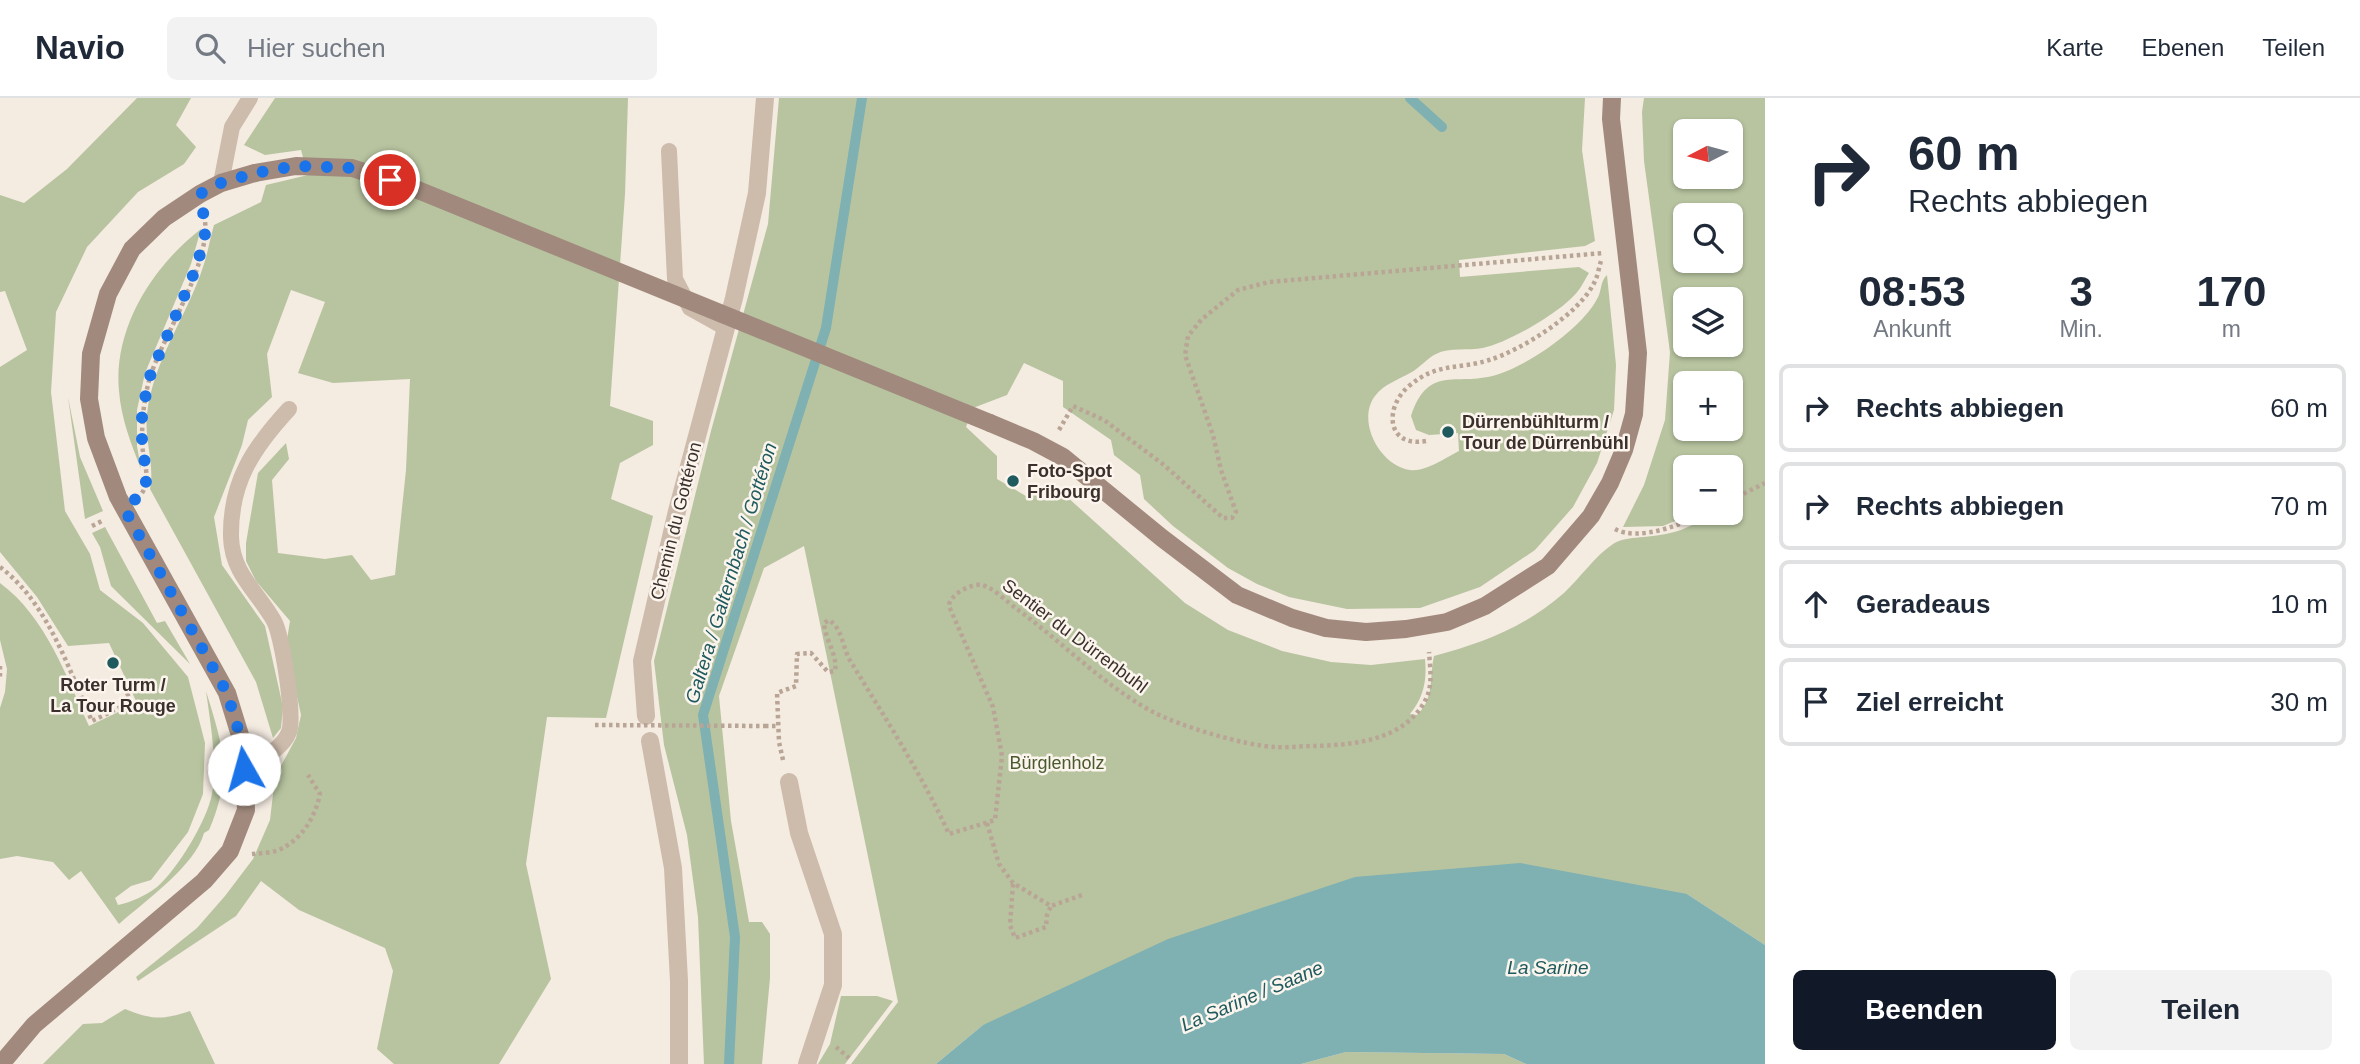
<!DOCTYPE html>
<html lang="de">
<head>
<meta charset="utf-8">
<style>
  body { margin:0; font-family:Arial,sans-serif; background:#f2f2f3; color:#1f2937; height:100vh; display:flex; flex-direction:column; font-size:26px; white-space:nowrap }
  * { box-sizing:border-box; margin:0 }
  p { font-size:23px; color:#747a83 }
  .icon { flex:none; width:38px; height:38px; fill:none; stroke:currentColor; stroke-width:2; stroke-linecap:round; stroke-linejoin:round }
  .map { position:relative; flex:1; overflow:hidden }
  .sheet { display:flex; flex-direction:column; background:#fff; width:595px }
  .sheet>* { flex:none }
  .hud { background:#fff; color:#1f2937; overflow:hidden }
  .needle { width:46px; rotate:264deg }
  .buttons { position:absolute; left:1673px; top:21px; display:grid; gap:14px }
  .buttons a { display:grid; place-items:center; width:70px; height:70px; border-radius:10px; background:#fff; box-shadow:0 2px 5px #0004; font-size:35px }
  .pin { position:absolute; display:grid; place-items:center; width:60px; height:60px; color:#fff; margin:-30px; border:4px solid #fff; border-radius:50%; box-shadow:0 2px 7px #0007 }
  .me { position:absolute; width:77px; margin:-38px; rotate:353deg; stroke-linejoin:round; filter:drop-shadow(0 0 5px #0008) }
  .turn { display:flex; align-items:center; gap:24px; height:147px; padding:0 28px; font-size:32px }
  .turn .icon { width:91px; height:91px; stroke-width:2.5 }
  .turn b { display:block; font-size:49px; line-height:60px }
  .eta { display:flex; justify-content:space-evenly; align-items:center; height:119px; text-align:center }
  .eta b { font-size:42px; font-weight:700; line-height:49px }
  .button { display:flex; gap:14px; margin-top:auto; padding:14px 28px }
  .button a { flex:1; height:80px; border-radius:10px; background:#111827; color:#fff; font-size:28px; font-weight:700; line-height:80px; text-align:center }
  .button a+a { background:#f2f2f3; color:#1f2937 }
  ul { padding:0; list-style:none }
  li { display:flex; align-items:center; gap:21px; height:88px; margin:0 14px 10px; padding:0 14px; border:4px solid #e0e1e3; border-radius:10px }
  li div { flex:1 }
  li b { display:block; font-size:26px }
  li em { font-style:normal }
  header { display:flex; align-items:center; gap:42px; box-sizing:border-box; height:98px; padding:0 35px; background:#fff; border-bottom:2px solid #e0e1e3 }
  header strong { font-size:33px }
  nav { display:flex; gap:38px; margin-inline-start:auto; font-size:24px }
  .search { width:490px; height:63px; background:#f2f2f3; display:flex; align-items:center; gap:18px; box-sizing:border-box; padding:0 24px; border-radius:10px; color:#747a83; font-size:26px }
  main { display:flex; flex:1; min-height:0 }
  .map>svg:first-child { display:block }
</style>
</head>
<body>
<header>
<strong>Navio</strong>
<div class="search"><svg class="icon" aria-label="search" viewBox="0 0 24 24"><circle cx="10" cy="10" r="6"/><path d="M15 15l6 6"/></svg>Hier suchen</div>
<nav><a>Karte</a><a>Ebenen</a><a>Teilen</a></nav>
</header>
<main>
<div class="map">
<svg width="1765" height="966" viewBox="0 0 1765 966">
  <rect width="100%" height="100%" fill="#f4ebe1"/>
  <g fill="#b8c4a0" fill-rule="evenodd">
    <path d="M137 0H191L176 27 196 49 184 66 138 94 87 149 56 214 51 294 65 413 90 456 100 492 143 525 188 579 205 645 203 696 188 734 151 782 131 788 115 800 118 807C132 804 145 798 157 789 177 772 207 723 212 696 218 668 210 622 206 593 223 649 233 676 209 732L204 735C195 768 145 803 119 826L81 773 69 782 53 764 17 758 0 761V610L5 594 7 571 0 542V485C46 519 66 578 89 628L137 605 109 545 68 548 37 499 0 454V269L27 252 5 193 0 194V97L24 105 67 71Z"/>
    <path d="M275 0H628L625 96 610 308 653 323V347L620 365 611 401 653 418 606 620 547 619 526 766 551 881 499 966H394L377 951 393 873 385 850 299 812 261 783 236 818 138 883 136 879 197 830 225 798 253 761 270 722 275 679 296 640 301 617 286 548 290 523 256 483 246 463V445L258 375 286 345 289 361 272 382 278 455 325 461 352 457 371 482 395 477 406 372 410 281 333 285 298 275 325 204 291 192 267 256 272 299 248 322 242 347 214 419 222 467 265 528 283 609 281 630 273 640 256 584 150 391C155 367 144 341 147 316 153 263 187 218 203 169 208 155 210 140 214 127L261 104 266 87 308 77 301 52 265 57 244 47Z"/>
    <path d="M779 0H1585L1582 52 1595 143 1585 148 1459 162 1460 179 1579 169 1589 175C1585 181 1582 188 1578 193 1563 213 1508 245 1483 250 1469 253 1449 249 1436 256 1427 260 1420 270 1410 275 1398 282 1384 286 1375 298 1356 323 1380 368 1410 372 1426 374 1445 360 1459 353L1458 335 1429 337 1416 332 1411 318C1429 264 1458 290 1499 276 1530 266 1582 230 1597 201 1602 193 1600 183 1607 177L1616 267 1614 312 1597 365 1573 409 1535 452 1480 489 1420 510 1347 511 1289 499 1257 486 1228 470 1173 428 1144 401 1140 377 1114 357 1111 342 1063 309V283L1024 265 1007 297 973 310 966 329 997 358V381L1026 398 1049 387 1066 398 1185 505 1228 532 1282 553 1331 564 1371 567 1425 561C1427 582 1424 599 1410 616L1417 617C1435 600 1429 580 1434 558 1483 545 1525 529 1564 495 1580 480 1595 458 1613 446 1622 440 1634 440 1644 439 1667 437 1692 432 1708 415H1731V369H1685V415H1694L1663 428 1623 429 1644 387 1665 322 1670 254 1644 63 1642 14 1644 0H1765V847L1687 796 983 927 936 966H851L898 904 804 448 764 470 719 598 731 723 749 824H762L770 836V880L762 966H704L698 819 687 737 664 647 654 563 711 333 768 126ZM1685 33H1731V79H1685ZM1685 117H1731V163H1685ZM1685 201H1731V247H1685ZM1685 285H1731V331H1685Z"/>
    <path d="M201 131 191 166 145 275 137 312V348L141 371C131 346 121 320 119 293 113 230 153 168 201 131Z"/>
    <path d="M68 299 80 359 103 413 85 421Z"/>
    <path d="M105 429 157 525 165 523 190 566 111 488 100 449 92 435Z"/>
    <path d="M841 898H877L893 903 845 966H818L830 946Z"/>
    <path d="M125 911C152 922 163 922 190 913L215 966H43L83 926 102 925Z"/>
    <path d="M1346 954 1504 956 1526 966H1301Z"/>
  </g>
  <path fill="#7fb0b2" d="M1520 765 1687 796 1765 847V966H1526L1504 956 1346 954 1301 966H936L983 927 1168 841 1355 779Z"/>
  <g fill="none" stroke-linecap="round" stroke-linejoin="round">
    <g stroke="#7fb0b2" stroke-width="10">
      <path d="M1410 0 1442 29"/>
      <path d="M729 966 735 839 703 617 826 230 862 0"/>
    </g>
    <g stroke="#b9a596" stroke-width="4.5" stroke-dasharray="3.5 3.5" stroke-linecap="butt">
      <path d="M1059 332 1073 308 1104 322 1164 367 1223 420H1232L1236 414 1221 372 1213 337 1185 257 1188 238 1202 221 1238 192 1269 184 1603 155"/>
      <path d="M1426 343C1386 350 1384 309 1409 288 1437 264 1458 272 1489 262 1522 252 1581 215 1595 183 1598 177 1599 169 1601 163"/>
      <path d="M142 395C152 379 142 360 142 343 142 321 144 300 150 279 164 236 210 167 205 123"/>
      <path d="M1731 402 1765 385"/>
      <path d="M92 428 104 422"/>
      <path d="M1615 431C1639 444 1683 426 1705 415"/>
      <path d="M0 469C48 505 68 570 92 623L131 604 127 595"/>
      <path d="M0 568V581"/>
      <path d="M765 628H779"/>
      <path d="M783 662 779 644 777 595 796 588 797 556 811 555 828 574 835 573C838 557 825 542 824 525L829 522C843 531 842 550 851 564 885 620 921 675 949 736L995 722 1002 658 993 609 949 508C949 497 971 485 982 487 994 490 1007 504 1017 511 1062 544 1103 587 1153 614 1180 628 1245 648 1276 649 1288 650 1301 648 1313 648 1353 647 1405 643 1426 601 1433 587 1430 569 1429 554"/>
      <path d="M987 725 999 766 1013 785 1051 808 1082 797"/>
      <path d="M252 756C261 755 273 755 281 751 303 740 315 719 320 696L308 677"/>
      <path d="M1013 786 1010 827 1015 840 1046 829 1047 817 1051 808"/>
      <path d="M836 949 849 960"/>
    </g>
    <g stroke="#cdbbac" stroke-width="16">
      <path d="M669 53 675 181 690 210 726 230"/>
      <path d="M221 85 232 29 250 0"/>
      <path d="M244 671C260 661 282 652 289 634 295 619 282 537 274 523 258 494 232 476 231 439 230 384 253 350 289 311"/>
    </g>
    <g stroke="#cdbbac" stroke-width="18">
      <path d="M646 618 642 563 677 413 734 200 757 95 765 0"/>
      <path d="M650 643 673 770 679 883V966"/>
      <path d="M789 684 799 735 833 836V887L807 966"/>
    </g>
    <g stroke="#a18a7d" stroke-width="18">
      <path d="M990 325 1033 343 1063 359 1162 440 1237 497 1292 520 1326 530 1366 534 1406 531 1447 524 1485 508 1548 468 1591 418 1610 385 1624 352 1634 316 1638 255 1611 21 1612 0"/>
      <path d="M1 966 34 927 204 783 230 753 246 712 243 647 227 595 118 399 96 340 89 301 91 256 108 196 132 151 164 120 200 96 221 85 255 75"/>
    </g>
    <path stroke="#b9a596" stroke-width="4.5" stroke-dasharray="3.5 3.5" stroke-linecap="butt" d="M595 627 765 628"/>
    <path stroke="#a18a7d" stroke-width="18" d="M255 75 296 68 352 70 408 88 990 325"/>
  </g>
  <g fill="none" stroke-linecap="round" stroke-linejoin="round">
    <path stroke="#1a73e8" stroke-width="12" stroke-dasharray="0 21.6" d="M244 671 243 647 227 595 125 412 144 392 147 379 142 346V314L150 278 197 168 206 132 200 96 221 85 255 75 296 68 352 70 390 82"/>
  </g>
  <g fill="#1f5a5e" stroke="#fbf5ee" stroke-width="2.5">
    <circle cx="1448" cy="334" r="7"/>
    <circle cx="1013" cy="383" r="7"/>
    <circle cx="113" cy="565" r="7"/>
  </g>
  <g text-anchor="middle" dominant-baseline="central" stroke-width="5" stroke-linejoin="round" paint-order="stroke">
    <g font-size="18" font-weight="bold" fill="#3b302b" stroke="#fbf5ee" text-anchor="start">
      <text x="1462" y="324">Dürrenbühlturm /<tspan x="1462" dy="21">Tour de Dürrenbühl</tspan></text>
      <text x="1027" y="373">Foto-Spot<tspan x="1027" dy="21">Fribourg</tspan></text>
      <text x="113" y="587" text-anchor="middle">Roter Turm /<tspan x="113" dy="21">La Tour Rouge</tspan></text>
    </g>
    <g font-size="18" fill="#3b302b" stroke="#fbf5ee">
      <text transform="translate(676 423) rotate(-76)">Chemin du Gottéron</text>
      <text transform="translate(1075 538) rotate(37)">Sentier du Dürrenbuhl</text>
    </g>
    <g font-size="18" fill="#4a5a2e" stroke="#fbf5ee">
      <text x="1057" y="665">Bürglenholz</text>
    </g>
    <g font-size="19" font-style="italic" fill="#1f5a5e" stroke="#fbf5ee">
      <text transform="translate(731 475) rotate(-73)">Galtera / Galternbach / Gottéron</text>
      <text x="1548" y="869">La Sarine</text>
      <text transform="translate(1252 898) rotate(-23)">La Sarine / Saane</text>
    </g>
  </g>
</svg>
<div class="buttons">
<a><svg class="needle" viewBox="-14 -14 28 28"><path d="M0-13l5 13h-10z" fill="#e53935"/><path d="M0 13l5-13h-10z" fill="#747a83"/></svg></a>
<a><svg class="icon" aria-label="search" viewBox="0 0 24 24"><circle cx="10" cy="10" r="6"/><path d="M15 15l6 6"/></svg></a>
<a><svg class="icon" aria-label="layers" viewBox="0 0 24 24"><path d="M12 4l9 5-9 5-9-5zM3 14l9 5 9-5"/></svg></a>
<a>+</a>
<a>−</a>
</div>
<div class="pin" style="left:390px;top:82px;background:#d93025"><svg class="icon" aria-label="arrive" viewBox="0 0 24 24"><path d="M6 21V4h12l-3 4 3 4H6"/></svg></div>
<svg class="me" style="left:244px;top:671px" viewBox="-20 -20 40 40"><circle r="19" fill="#fff"/><path d="M0-13L10 11 0 6-10 11z" fill="#1a73e8"/></svg>
</div>
<section class="sheet">
<div class="hud">
<div class="turn"><svg class="icon" aria-label="right" viewBox="0 0 24 24"><path d="M7 20v-9h11M14 6l5 5-5 5"/></svg><div><b>60 m</b>Rechts abbiegen</div></div>
</div>
<div class="eta">
<div><b>08:53</b><p>Ankunft</p></div>
<div><b>3</b><p>Min.</p></div>
<div><b>170</b><p>m</p></div>
</div>
<ul>
<li><svg class="icon" aria-label="right" viewBox="0 0 24 24"><path d="M7 20v-9h11M14 6l5 5-5 5"/></svg><div><b>Rechts abbiegen</b></div><em>60 m</em></li>
<li><svg class="icon" aria-label="right" viewBox="0 0 24 24"><path d="M7 20v-9h11M14 6l5 5-5 5"/></svg><div><b>Rechts abbiegen</b></div><em>70 m</em></li>
<li><svg class="icon" aria-label="ahead" viewBox="0 0 24 24"><path d="M12 20V5M6 11l6-6 6 6"/></svg><div><b>Geradeaus</b></div><em>10 m</em></li>
<li><svg class="icon" aria-label="arrive" viewBox="0 0 24 24"><path d="M6 21V4h12l-3 4 3 4H6"/></svg><div><b>Ziel erreicht</b></div><em>30 m</em></li>
</ul>
<div class="button"><a>Beenden</a><a>Teilen</a></div>
</section>
</main>
</body>
</html>
